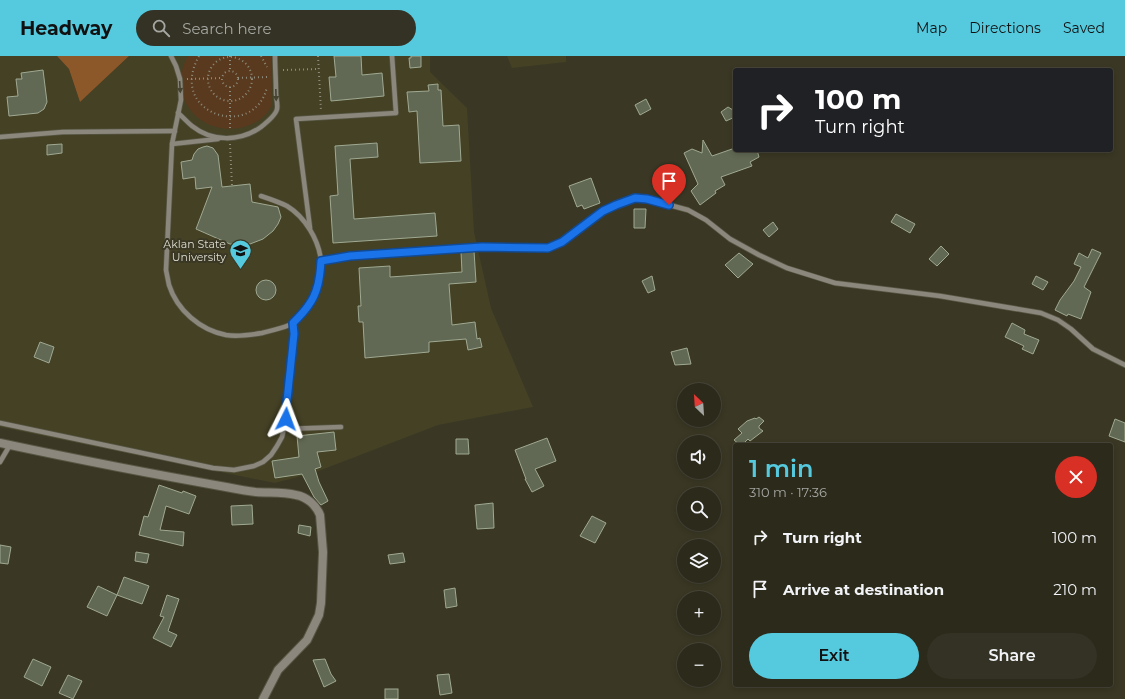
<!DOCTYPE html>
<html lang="en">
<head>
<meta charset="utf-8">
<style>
  body { margin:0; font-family:Montserrat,sans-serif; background:#343224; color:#f1f3f6; height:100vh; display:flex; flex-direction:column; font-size:15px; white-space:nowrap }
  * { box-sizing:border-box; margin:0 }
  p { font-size:13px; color:#a6a7a3 }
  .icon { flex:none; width:22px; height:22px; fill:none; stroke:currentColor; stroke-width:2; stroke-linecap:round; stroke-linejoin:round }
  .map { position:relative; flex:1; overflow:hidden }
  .details { position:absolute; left:733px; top:387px; width:380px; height:244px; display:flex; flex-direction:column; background:#2c2a1b; border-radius:4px; box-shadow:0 2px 6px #0003,0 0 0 1px #48463a }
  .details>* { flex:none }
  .banner { position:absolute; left:733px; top:12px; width:380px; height:84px; border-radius:4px; box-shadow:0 2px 6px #0003,0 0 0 1px #48463a; background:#202124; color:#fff; overflow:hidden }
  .needle { width:26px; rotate:335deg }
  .buttons { position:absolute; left:677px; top:327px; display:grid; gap:8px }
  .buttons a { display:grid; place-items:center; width:44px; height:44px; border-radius:50%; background:#2c2a1b; box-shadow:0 2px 6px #0003,0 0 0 1px #48463a; font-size:20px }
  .pin { position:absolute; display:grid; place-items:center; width:34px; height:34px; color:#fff; margin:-41px -17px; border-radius:50% 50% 50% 0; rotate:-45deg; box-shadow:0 0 4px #0007 }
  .pin .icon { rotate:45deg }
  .me { position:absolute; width:44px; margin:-22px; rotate:3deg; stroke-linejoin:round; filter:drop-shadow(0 0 3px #0008) }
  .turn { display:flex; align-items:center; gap:14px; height:84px; padding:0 16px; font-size:18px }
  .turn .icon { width:52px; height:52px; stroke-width:2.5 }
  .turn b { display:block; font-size:28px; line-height:34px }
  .round { display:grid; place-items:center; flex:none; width:42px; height:42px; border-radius:21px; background:#343224 }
  .headline { display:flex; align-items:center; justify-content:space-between; height:68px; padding:0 16px }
  h1 { font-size:24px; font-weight:600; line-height:30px; color:#55cadf }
  .cta { display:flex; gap:8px; margin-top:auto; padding:8px 16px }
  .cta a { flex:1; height:46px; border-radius:24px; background:#55cadf; color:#111; font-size:16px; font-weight:600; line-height:46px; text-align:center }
  .cta a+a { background:#343224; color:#f1f3f6 }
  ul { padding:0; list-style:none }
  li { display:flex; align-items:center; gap:12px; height:52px; padding:0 16px }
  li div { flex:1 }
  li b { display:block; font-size:15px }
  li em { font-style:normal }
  header { display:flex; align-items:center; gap:24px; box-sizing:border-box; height:56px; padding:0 20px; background:#55cadf; color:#111 }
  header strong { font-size:19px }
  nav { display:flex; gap:22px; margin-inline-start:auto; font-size:14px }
  .search { width:280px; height:36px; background:#343224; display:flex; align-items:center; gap:10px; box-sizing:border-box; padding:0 14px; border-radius:22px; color:#a6a7a3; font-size:15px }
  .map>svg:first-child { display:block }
</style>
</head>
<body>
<header>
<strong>Headway</strong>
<div class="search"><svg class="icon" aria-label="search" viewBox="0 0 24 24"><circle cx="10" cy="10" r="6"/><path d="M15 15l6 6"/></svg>Search here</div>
<nav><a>Map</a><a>Directions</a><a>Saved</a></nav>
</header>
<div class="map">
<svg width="1125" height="643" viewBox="0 0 1125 643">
  <rect width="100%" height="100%" fill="#3a3824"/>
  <g fill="#444125">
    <path d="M0 0H57L69 13 80 46 129 0H430V16L467 52 474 176 491 252 533 351 438 369 316 416 275 427 0 371Z"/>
    <path d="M507 0H566V6L512 12Z"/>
  </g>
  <path fill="#5a3a1f" d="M188 0H271L272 48C269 56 263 62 256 66 224 84 182 65 181 27 181 17 183 8 188 0Z"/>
  <path fill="#8c5829" d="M57 0H129L80 46 69 13Z"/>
  <g fill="#616954" stroke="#a0a992">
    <path d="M334 0H361L362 19 382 17 384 40 331 45 329 21H336Z"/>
    <path d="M411 0H421V11L410 12 409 2H411Z"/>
    <path d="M43 14 47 46 44 53 38 57 9 60 7 41 18 40 16 23H22L21 17Z"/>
    <path d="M438 28V34H441L443 70 459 69 461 105 420 107 417 55 409 56 407 36 429 35 428 29Z"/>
    <path d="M646 43 651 53 640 59 635 49Z"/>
    <path d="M728 51 733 54 735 58V61L726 65 721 56Z"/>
    <path d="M703 84 712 100 735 92V94H757L759 101 750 106 752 110 721 121 725 129 715 135 716 137 700 149 691 135 698 128 684 97 692 93 702 97Z"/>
    <path d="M377 87 378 101 350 103 354 163 435 157 437 180 333 187 330 140 338 139 335 90Z"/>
    <path d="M62 88V97L47 99V89Z"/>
    <path d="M207 90 213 92 218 99 222 131 250 128 252 146 278 151 281 161 278 168 273 175 263 183 250 188 240 189 230 188 196 173 212 131 196 133 195 121 183 123 181 106 192 104 194 98 198 93 203 91Z"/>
    <path d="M591 122 600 147 584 153 582 149 577 151 569 130Z"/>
    <path d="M634 153H646L645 172H634Z"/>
    <path d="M896 158 915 168 910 177 891 166Z"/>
    <path d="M773 166 778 173 769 181 763 174Z"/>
    <path d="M941 190 949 198 937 210 929 203Z"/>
    <path d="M1092 193 1101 197 1084 231 1091 236 1081 263 1068 258 1067 260 1055 254 1060 244 1074 225 1081 211 1074 208 1079 197 1088 202Z"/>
    <path d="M474 195 476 226 449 228 452 269 475 266 477 283 480 282 482 291 468 294 466 283 429 286V296L365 302 363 266H359L358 250H361L359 212 390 210V221L462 216 461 196Z"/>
    <path d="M739 197 753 208 738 222 725 209Z"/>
    <path d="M652 220 655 234 648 237 642 225Z"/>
    <path d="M1036 220 1048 226 1043 234 1032 228Z"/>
    <circle cx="266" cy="234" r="10"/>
    <path d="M1012 267 1025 274 1024 278 1039 284 1033 298 1022 293 1024 290 1005 281Z"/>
    <path d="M40 286 54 291 49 307 34 301Z"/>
    <path d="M687 292 691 308 675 309 671 296Z"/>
    <path d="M759 361 764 365 759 370V372L763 375 750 385 748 383 742 389H740L734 384 742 377 738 373 747 365 755 362 756 363Z"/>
    <path d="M1115 363 1125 367V386L1109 380Z"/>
    <path d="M334 376 336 394 317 396 321 411 315 413 319 426 328 445 321 449 314 441 302 418 275 422 272 405 299 401 297 380Z"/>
    <path d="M547 382 556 405 535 413 544 430 532 436 525 423H526L515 394Z"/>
    <path d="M456 383H468L469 398H456Z"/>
    <path d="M159 429 182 437 183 435 196 440 189 458 166 450 160 474 184 476 183 490 139 479 144 460 148 461Z"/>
    <path d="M493 447 494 472 477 473 475 449Z"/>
    <path d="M252 449 253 468 232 469 231 450Z"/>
    <path d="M592 460 606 467 595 487 580 480Z"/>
    <path d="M299 469 311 471 310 480 298 477Z"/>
    <path d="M0 489 11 491 8 508 0 507Z"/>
    <path d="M136 496 149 498 147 507 135 505Z"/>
    <path d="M403 497 405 506 390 508 388 499Z"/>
    <path d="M124 521 149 530 142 548 117 539Z"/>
    <path d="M98 530 117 539 107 560 87 551Z"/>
    <path d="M455 532 457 550 446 552 444 534Z"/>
    <path d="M167 539 179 543 168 575 177 579 171 591 153 582 164 561 160 560Z"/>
    <path d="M33 603 51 611 42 630 24 621Z"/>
    <path d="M325 603 331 618 336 625 324 631 313 604Z"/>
    <path d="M449 618 452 637 440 639 437 619Z"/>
    <path d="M68 619 82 625 73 643 59 637Z"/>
    <rect x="385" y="633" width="13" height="10"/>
  </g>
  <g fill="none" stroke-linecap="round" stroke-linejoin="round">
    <defs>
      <g id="lane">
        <path d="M171 0 176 10 180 23 181 44 172 88 166 214C167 219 168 224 169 229 177 254 200 274 226 279 238 281 250 279 262 277 269 275 288 271 293 267 302 261 313 244 316 235 319 226 321 215 321 205 319 184 305 161 287 150 279 146 270 143 261 140"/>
        <path d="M178 57C183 61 187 66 192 70 212 86 240 86 261 71 266 67 276 59 277 53 278 48 276 42 276 37 276 25 275 12 275 0"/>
        <path d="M0 81 63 76 175 75"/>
        <path d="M172 88 218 83"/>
        <path d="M310 172 296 63 396 57 392 0"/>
        <path d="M321 205 350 200 482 191 548 192 562 186 603 155 616 149 635 142 647 143 688 154 706 164 730 183 759 199 787 212 835 227 940 240 1041 257 1058 264 1071 273 1093 293 1125 309"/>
        <path d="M0 367 213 412 234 414 254 410 263 406 271 399 277 390 282 381 286 363 294 278 293 267"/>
        <path d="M285 373 341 371"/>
        <path d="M0 406 10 389"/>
      </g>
      <path id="street" d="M0 387C75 403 151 418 226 431 236 433 246 435 256 436 269 437 283 436 296 439 307 441 316 449 320 459L323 496 321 547 319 559 307 584 278 614 263 643"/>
    </defs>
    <use href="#lane" stroke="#575643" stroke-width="6"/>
    <use href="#street" stroke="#575643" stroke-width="10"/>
    <g stroke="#8d8c7c" stroke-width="2" stroke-dasharray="1 3" stroke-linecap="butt">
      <path d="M199 0C166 59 255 85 267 31"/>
      <path d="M230 0V15"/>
      <path d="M261 0 267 11"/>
      <path d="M318 0 321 55"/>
      <circle cx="230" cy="23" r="22"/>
      <path d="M283 14 318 13"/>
      <circle cx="230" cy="23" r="8"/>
      <path d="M238 22 269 21"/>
      <path d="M187 23 222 22"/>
      <path d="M230 31V74"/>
      <path d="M230 88 232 130"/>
    </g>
    <use href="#lane" stroke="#8c877d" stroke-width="4.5"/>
    <use href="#street" stroke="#8c877d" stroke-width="8"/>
  </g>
  <defs><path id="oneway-solid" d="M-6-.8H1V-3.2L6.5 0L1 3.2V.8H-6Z"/></defs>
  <g fill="#464431">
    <use href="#oneway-solid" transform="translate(180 31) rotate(86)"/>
    <use href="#oneway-solid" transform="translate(276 39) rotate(88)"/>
  </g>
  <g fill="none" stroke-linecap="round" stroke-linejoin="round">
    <defs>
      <path id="route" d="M286 363V354L294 278 293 267C298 262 304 256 308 250 318 237 320 221 321 205L350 200 482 191 548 192 562 186 603 155 616 149 635 142 647 143 669 149"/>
    </defs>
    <use href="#route" stroke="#114b97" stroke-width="10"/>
    <use href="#route" stroke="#1a73e8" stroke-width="7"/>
  </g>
  <defs>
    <symbol id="university-pin" viewBox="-11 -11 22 30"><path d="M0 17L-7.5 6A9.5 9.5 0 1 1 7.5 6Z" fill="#55cadf" stroke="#3a3824"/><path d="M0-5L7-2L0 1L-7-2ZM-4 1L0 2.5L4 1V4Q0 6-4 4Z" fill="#111"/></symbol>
  </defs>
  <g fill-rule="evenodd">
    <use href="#university-pin" x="228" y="182" width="25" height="34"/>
  </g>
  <g text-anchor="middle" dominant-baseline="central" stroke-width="4" stroke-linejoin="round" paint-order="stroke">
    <g font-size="11" fill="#dddcd0" stroke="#3a3824" text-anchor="end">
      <text x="226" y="188">Aklan State<tspan x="226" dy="13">University</tspan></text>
    </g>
  </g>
</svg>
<div class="buttons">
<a><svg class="needle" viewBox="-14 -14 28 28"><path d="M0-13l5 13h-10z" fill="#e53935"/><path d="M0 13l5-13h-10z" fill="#a6a7a3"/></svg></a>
<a><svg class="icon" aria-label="sound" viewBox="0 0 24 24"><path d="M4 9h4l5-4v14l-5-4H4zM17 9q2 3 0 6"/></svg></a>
<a><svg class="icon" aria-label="search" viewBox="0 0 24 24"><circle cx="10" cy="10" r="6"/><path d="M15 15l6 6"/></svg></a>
<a><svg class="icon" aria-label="layers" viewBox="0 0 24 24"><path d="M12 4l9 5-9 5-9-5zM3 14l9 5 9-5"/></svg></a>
<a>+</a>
<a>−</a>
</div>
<div class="pin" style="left:669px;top:149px;background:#d93025"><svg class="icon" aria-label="arrive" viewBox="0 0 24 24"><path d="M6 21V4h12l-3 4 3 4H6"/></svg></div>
<svg class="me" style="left:286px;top:363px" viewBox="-20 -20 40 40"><path d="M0-17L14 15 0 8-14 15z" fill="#1a73e8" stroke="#fff" stroke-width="4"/></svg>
<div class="banner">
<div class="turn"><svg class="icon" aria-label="right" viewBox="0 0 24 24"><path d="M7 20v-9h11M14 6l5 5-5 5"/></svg><div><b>100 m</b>Turn right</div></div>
</div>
<section class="details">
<div class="headline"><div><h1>1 min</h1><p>310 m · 17:36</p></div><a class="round" style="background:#d93025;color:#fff"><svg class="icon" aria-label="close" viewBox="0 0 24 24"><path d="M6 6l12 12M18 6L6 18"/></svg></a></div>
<ul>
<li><svg class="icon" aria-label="right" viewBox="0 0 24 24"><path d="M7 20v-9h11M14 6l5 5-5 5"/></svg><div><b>Turn right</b></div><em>100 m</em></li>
<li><svg class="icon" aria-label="arrive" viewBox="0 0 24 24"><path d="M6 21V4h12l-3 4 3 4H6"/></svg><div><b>Arrive at destination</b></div><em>210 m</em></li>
</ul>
<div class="cta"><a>Exit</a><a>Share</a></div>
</section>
</div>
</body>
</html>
